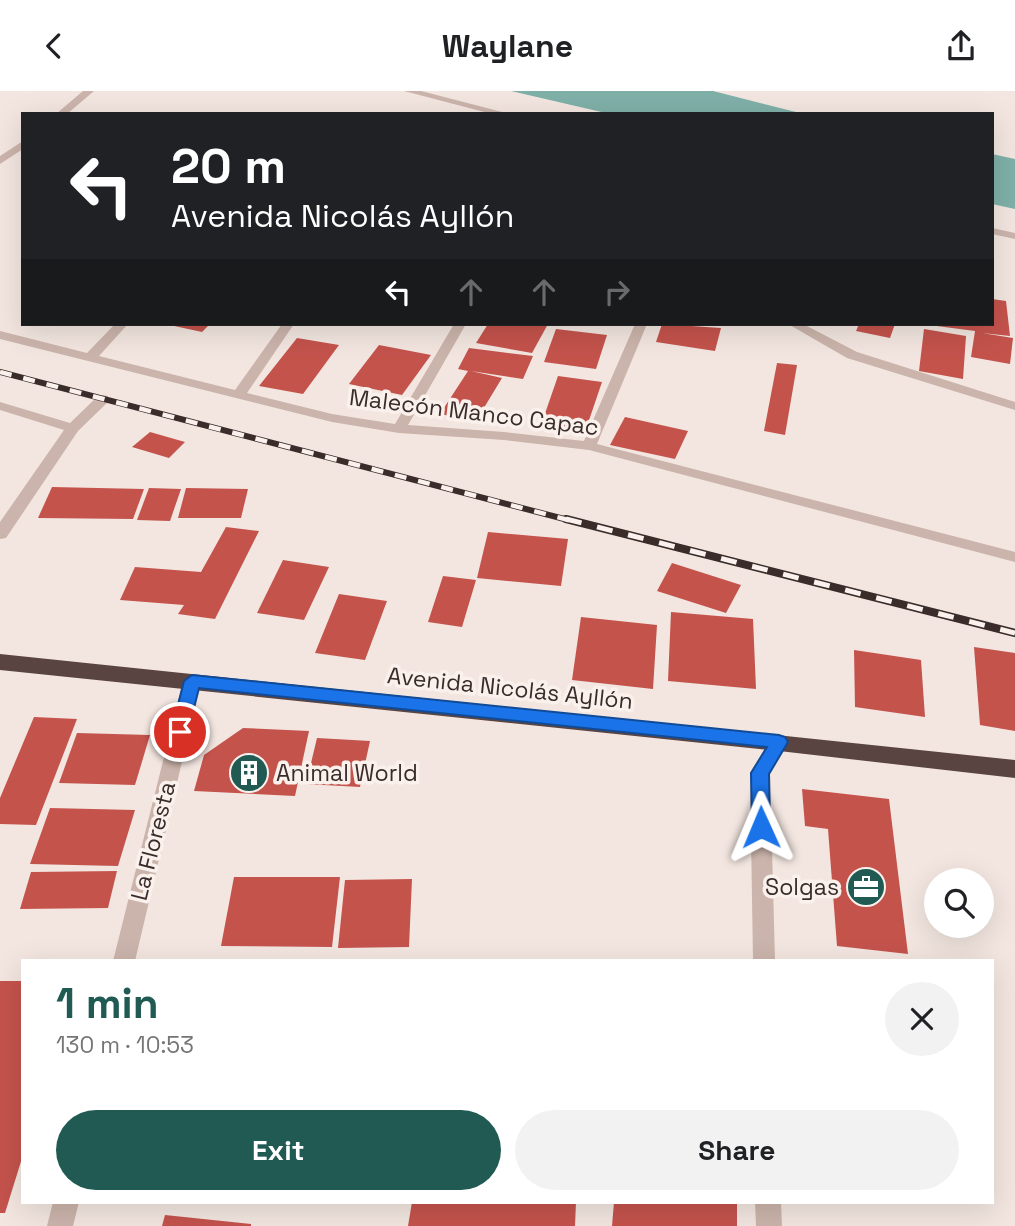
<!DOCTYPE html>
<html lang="en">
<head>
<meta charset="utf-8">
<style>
  body { margin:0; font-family:"Space Grotesk",sans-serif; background:#f2f2f2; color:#202124; height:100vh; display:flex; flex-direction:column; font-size:26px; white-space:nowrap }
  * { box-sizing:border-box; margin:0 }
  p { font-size:23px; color:#757577 }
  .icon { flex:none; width:38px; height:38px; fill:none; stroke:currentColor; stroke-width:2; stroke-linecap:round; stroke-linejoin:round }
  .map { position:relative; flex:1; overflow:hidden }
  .panel { position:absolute; left:21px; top:868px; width:973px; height:245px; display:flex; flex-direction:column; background:#fff; border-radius:0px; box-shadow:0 7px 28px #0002 }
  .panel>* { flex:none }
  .guide { position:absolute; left:21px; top:21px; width:973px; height:214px; border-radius:0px; box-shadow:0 7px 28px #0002; background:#202124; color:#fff; overflow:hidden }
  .fabs { position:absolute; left:924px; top:777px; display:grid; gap:14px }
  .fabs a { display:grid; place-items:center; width:70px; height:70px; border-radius:50%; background:#fff; box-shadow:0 7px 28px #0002; font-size:35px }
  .pin { position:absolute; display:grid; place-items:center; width:60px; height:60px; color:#fff; margin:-30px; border:4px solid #fff; border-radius:50%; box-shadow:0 2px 7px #0007 }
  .me { position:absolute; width:77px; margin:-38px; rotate:359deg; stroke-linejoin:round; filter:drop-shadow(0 0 5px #0008) }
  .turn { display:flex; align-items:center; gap:24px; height:147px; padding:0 35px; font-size:32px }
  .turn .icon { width:91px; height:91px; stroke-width:2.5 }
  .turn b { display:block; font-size:49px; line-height:60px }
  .lanes { display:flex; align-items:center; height:66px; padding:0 35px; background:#0003; justify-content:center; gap:35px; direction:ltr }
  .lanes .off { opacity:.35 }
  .round { display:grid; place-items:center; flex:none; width:74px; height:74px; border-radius:37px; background:#f2f2f2 }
  .overview { display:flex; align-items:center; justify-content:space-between; height:119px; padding:0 35px }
  h1 { font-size:42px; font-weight:800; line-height:52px; color:#205a53 }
  .cta { display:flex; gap:14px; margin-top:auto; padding:14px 35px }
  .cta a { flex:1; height:80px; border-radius:42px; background:#205a53; color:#fff; font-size:28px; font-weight:800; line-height:80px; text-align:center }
  .cta a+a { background:#f2f2f2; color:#202124 }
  header { display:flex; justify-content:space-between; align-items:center; height:91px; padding:0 35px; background:#fff; font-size:32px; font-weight:800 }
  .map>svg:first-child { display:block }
</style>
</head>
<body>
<header><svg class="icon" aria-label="back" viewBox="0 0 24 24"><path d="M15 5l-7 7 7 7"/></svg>Waylane<svg class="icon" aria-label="share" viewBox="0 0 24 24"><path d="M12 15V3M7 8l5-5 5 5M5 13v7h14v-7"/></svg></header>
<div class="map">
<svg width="1015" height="1135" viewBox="0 0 1015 1135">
  <rect width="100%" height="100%" fill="#f3e6e0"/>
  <g fill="#7fb0a8">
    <path d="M511 0H713L804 23H610Z"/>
    <path d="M992 63 1015 68V118L992 113Z"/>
  </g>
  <g fill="#c4534c">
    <path d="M992 208 1006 210 1010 245 982 242 1013 247 1010 273 971 266 975 240 929 234 992 233Z"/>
    <path d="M165 233H210L202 241Z"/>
    <path d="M488 233H548L532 262 476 252Z"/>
    <path d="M662 233 721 237 715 260 656 251Z"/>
    <path d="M859 233H895L890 247 856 240Z"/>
    <path d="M556 238 607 244 596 278 544 271Z"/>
    <path d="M924 238 966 245 963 288 919 280Z"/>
    <path d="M297 247 339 254 303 303 259 295Z"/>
    <path d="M379 254 431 264 402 304 349 293Z"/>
    <path d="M469 257 533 265 523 288 471 280 502 287 476 330 440 323 468 280 458 278Z"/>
    <path d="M777 272 797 274 785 344 764 340Z"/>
    <path d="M558 285 602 291 585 341 540 337Z"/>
    <path d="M625 326 688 340 675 368 610 354Z"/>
    <path d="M150 341 185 351 169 367 132 356Z"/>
    <path d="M52 396 144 398 133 428 38 427Z"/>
    <path d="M149 397 181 398 170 430 137 429Z"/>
    <path d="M186 397 248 398 241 427H178Z"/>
    <path d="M226 436 259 440 215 528 178 523 184 514 120 509 135 476 201 481Z"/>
    <path d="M488 441 568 448 561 495 477 487Z"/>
    <path d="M283 469 329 476 304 529 257 522Z"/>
    <path d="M672 472 741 494 726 522 657 500Z"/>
    <path d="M443 485 476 489 462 536 428 531Z"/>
    <path d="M339 503 387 510 365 569 315 562Z"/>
    <path d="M671 521 753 528 756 598 668 590Z"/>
    <path d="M581 526 657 534 653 598 572 589Z"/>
    <path d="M974 556 1015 562V640L980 634Z"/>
    <path d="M854 559 921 569 925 626 855 616Z"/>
    <path d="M34 626 77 628 36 734 0 733V707Z"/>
    <path d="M243 637 309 640 295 705 194 700 204 664Z"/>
    <path d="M77 642 150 644 135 694 59 692Z"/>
    <path d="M317 647 370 650 360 696 306 693Z"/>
    <path d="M802 698 889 708 908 863 837 855 828 738 805 735Z"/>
    <path d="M50 717 135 719 118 775 30 773Z"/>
    <path d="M117 780 108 817 20 818 31 781Z"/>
    <path d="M234 786H340L332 856 221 855Z"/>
    <path d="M412 788 409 856 338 857 345 789Z"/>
    <path d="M0 890H23V1064L5 1122H0Z"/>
    <path d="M412 1111H576L575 1135H408Z"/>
    <path d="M614 1111H737V1135H612Z"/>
    <path d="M165 1124 251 1133V1135H162Z"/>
  </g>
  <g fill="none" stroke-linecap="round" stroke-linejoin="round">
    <g fill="#cbb4ab" fill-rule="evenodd">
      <path d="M83 0H94L67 23H56Z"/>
      <path d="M404 0H421L510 23H492Z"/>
      <path d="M23 50V58L0 73V65Z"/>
      <path d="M992 137 1015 142V148L992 143Z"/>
      <path d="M115 233H128L99 265 235 299 282 233H294L247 302 332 323 395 333 454 233H466L408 334 504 341 584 350 635 233H647L597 353 1015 461V471L589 359 504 349 399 342 332 331 0 248V240L87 262Z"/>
      <path d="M788 233H803L857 261 1015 311V319L847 267Z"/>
      <path d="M103 304 108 305V311L78 340 6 447 0 448V431L64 339 0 319V311L70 332 98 305Z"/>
      <path d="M192 583 198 585 201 590 135 870H113L183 590 186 585Z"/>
      <path d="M779 644 786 646 788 651 770 683 775 870H753L750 682 772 646Z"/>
      <path d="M53 1111H79L73 1135H47Z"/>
      <path d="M755 1111H781L782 1135H756Z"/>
    </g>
    <path fill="#5a4442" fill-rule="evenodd" d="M0 563 1015 669V687L779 660 0 579Z"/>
    <defs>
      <path id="rail-far1" d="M0 281 572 430"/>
      <path id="rail" d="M566 428 1015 542"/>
    </defs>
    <use href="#rail-far1" stroke="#392c2a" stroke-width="6"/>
    <use href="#rail" stroke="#392c2a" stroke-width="8"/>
    <use href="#rail-far1" stroke="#faf1ec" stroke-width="4.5" stroke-dasharray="12" stroke-linecap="butt"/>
    <use href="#rail" stroke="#faf1ec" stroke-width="5" stroke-dasharray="16" stroke-linecap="butt"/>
  </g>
  <path fill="#1a73e8" stroke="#114b97" stroke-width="2" d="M192 584 779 644 785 646 788 651 769 683 770 736 767 741 761 743 755 741 752 736 751 682 767 656 199 597 188 641 186 645H174L171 641 184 590Z"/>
  <defs>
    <symbol id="building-disc" viewBox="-11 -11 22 22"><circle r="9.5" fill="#205a53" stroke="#faf1ec"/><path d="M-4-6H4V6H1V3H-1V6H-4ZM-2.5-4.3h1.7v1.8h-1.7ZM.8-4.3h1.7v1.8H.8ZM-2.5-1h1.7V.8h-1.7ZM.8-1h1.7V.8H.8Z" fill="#fff"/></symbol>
    <symbol id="office-disc" viewBox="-11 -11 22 22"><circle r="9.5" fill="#205a53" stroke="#faf1ec"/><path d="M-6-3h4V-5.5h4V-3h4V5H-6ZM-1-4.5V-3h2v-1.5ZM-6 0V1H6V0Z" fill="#fff"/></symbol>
  </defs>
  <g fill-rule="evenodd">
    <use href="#building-disc" x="227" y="660" width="44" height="44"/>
    <use href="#office-disc" x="844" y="774" width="44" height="44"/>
  </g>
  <g text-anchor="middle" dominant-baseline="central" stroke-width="7" stroke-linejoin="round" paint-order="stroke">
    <g font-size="23" fill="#392c2a" stroke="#faf1ec">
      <text transform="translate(474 321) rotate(7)">Malecón Manco Capac</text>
      <text transform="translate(510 597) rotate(6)">Avenida Nicolás Ayllón</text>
      <text transform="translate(153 750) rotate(-76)">La Floresta</text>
    </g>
    <g font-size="23" fill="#392c2a" stroke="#faf1ec" text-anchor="start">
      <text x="276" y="682">Animal World</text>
      <text x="839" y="796" text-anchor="end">Solgas</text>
    </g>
  </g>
</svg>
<div class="fabs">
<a><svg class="icon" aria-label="search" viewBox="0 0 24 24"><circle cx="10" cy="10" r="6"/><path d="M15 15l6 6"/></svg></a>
</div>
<div class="pin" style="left:180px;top:641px;background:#d93025"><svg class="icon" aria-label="arrive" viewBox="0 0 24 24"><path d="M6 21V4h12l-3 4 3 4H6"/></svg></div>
<svg class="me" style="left:761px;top:736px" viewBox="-20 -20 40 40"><path d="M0-17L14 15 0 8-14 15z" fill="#1a73e8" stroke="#fff" stroke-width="4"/></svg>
<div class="guide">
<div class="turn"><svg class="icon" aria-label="left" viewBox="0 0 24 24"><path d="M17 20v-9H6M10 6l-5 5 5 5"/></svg><div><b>20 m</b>Avenida Nicolás Ayllón</div></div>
<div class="lanes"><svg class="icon" aria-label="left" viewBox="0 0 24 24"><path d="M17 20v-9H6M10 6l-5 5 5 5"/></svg><svg class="icon off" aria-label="ahead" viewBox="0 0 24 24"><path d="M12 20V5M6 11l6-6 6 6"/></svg><svg class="icon off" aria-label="ahead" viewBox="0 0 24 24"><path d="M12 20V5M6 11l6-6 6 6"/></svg><svg class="icon off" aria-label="right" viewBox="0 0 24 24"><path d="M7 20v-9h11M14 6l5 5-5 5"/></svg></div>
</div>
<section class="panel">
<div class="overview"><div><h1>1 min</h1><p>130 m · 10:53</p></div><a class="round"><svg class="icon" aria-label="close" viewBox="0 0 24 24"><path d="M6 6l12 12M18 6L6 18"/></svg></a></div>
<div class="cta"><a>Exit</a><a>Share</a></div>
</section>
</div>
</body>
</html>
